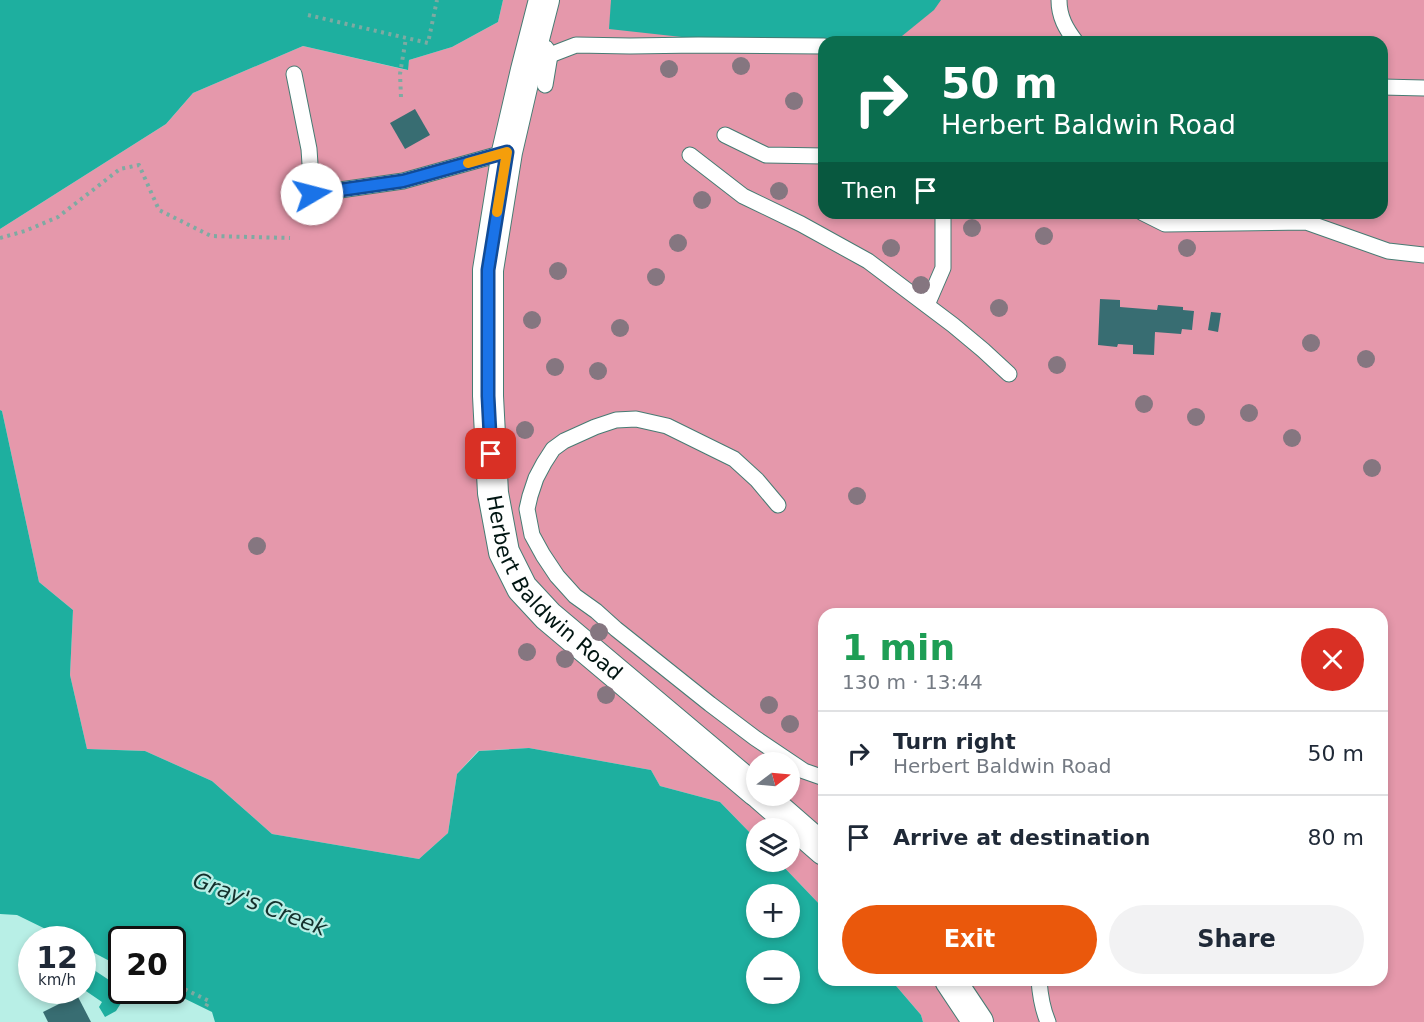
<!DOCTYPE html>
<html lang="en">
<head>
<meta charset="utf-8">
<style>
  body { margin:0; font-family:"DejaVu Sans",sans-serif; background:#f2f2f3; color:#1f2937; height:100vh; display:flex; flex-direction:column; font-size:22px; white-space:nowrap }
  * { box-sizing:border-box; margin:0 }
  p { font-size:20px; color:#747a83 }
  .icon { flex:none; width:33px; height:33px; fill:none; stroke:currentColor; stroke-width:2; stroke-linecap:round; stroke-linejoin:round }
  .map { position:relative; flex:1; overflow:hidden }
  .panel { position:absolute; left:818px; top:608px; width:570px; height:378px; display:flex; flex-direction:column; background:#fff; border-radius:18px; box-shadow:0 3px 9px #0003 }
  .panel>* { flex:none }
  .banner { position:absolute; left:818px; top:36px; width:570px; height:183px; border-radius:18px; box-shadow:0 3px 9px #0003; background:#0b6e4f; color:#fff; overflow:hidden }
  .needle { width:39px; rotate:74deg }
  .controls { position:absolute; left:746px; top:752px; display:grid; gap:12px }
  .controls a { display:grid; place-items:center; width:54px; height:54px; border-radius:50%; background:#fff; box-shadow:0 3px 9px #0003; font-size:30px }
  .speed { position:absolute; left:18px; top:926px; display:flex; gap:12px; font-size:30px; font-weight:700; text-align:center }
  .speed>* { display:grid; place-content:center; width:78px; height:78px; border-radius:50%; background:#fff; box-shadow:0 3px 9px #0003; line-height:1 }
  .speed small { font-size:15px; font-weight:400 }
  .speed .limit { border:3px solid #111; border-radius:9px; background:#fff; color:#111 }
  .pin { position:absolute; display:grid; place-items:center; width:51px; height:51px; color:#fff; margin:-26px; border-radius:12px; box-shadow:0 3px 9px #0006 }
  .me { position:absolute; width:66px; margin:-33px; rotate:82deg; stroke-linejoin:round; filter:drop-shadow(0 0 4px #0008) }
  .turn { display:flex; align-items:center; gap:21px; height:126px; padding:0 24px; font-size:27px }
  .turn .icon { width:78px; height:78px; stroke-width:2.5 }
  .turn b { display:block; font-size:42px; line-height:51px }
  .then { display:flex; align-items:center; height:57px; padding:0 24px; background:#0003; gap:12px; font-size:22px }
  .round { display:grid; place-items:center; flex:none; width:63px; height:63px; border-radius:32px; background:#f2f2f3 }
  .summary { display:flex; align-items:center; justify-content:space-between; height:102px; padding:0 24px }
  h1 { font-size:36px; font-weight:700; line-height:45px; color:#1e9e55 }
  .button { display:flex; gap:12px; margin-top:auto; padding:12px 24px }
  .button a { flex:1; height:69px; border-radius:36px; background:#ea580c; color:#fff; font-size:24px; font-weight:700; line-height:69px; text-align:center }
  .button a+a { background:#f2f2f3; color:#1f2937 }
  ul { padding:0; list-style:none }
  li { display:flex; align-items:center; gap:18px; height:84px; padding:0 24px; border-top:2px solid #e0e1e3 }
  li div { flex:1 }
  li b { display:block; font-size:22px }
  li em { font-style:normal }
  .map>svg:first-child { display:block }
</style>
</head>
<body>
<div class="map">
<svg width="1424" height="1022" viewBox="0 0 1424 1022">
  <rect width="100%" height="100%" fill="#b8efe6"/>
  <path fill="#e598ab" fill-rule="evenodd" d="M503 0H1424V1022H923L921 1015 891 980H1382V614H824L823 908 778 861H789V828H756V839L720 802 660 786 651 770 529 748 478 751 457 774 448 833 419 859 272 834 212 781 145 751 87 749 70 675 73 610 39 582 2 411 0 410V229L166 124 193 93 303 46 407 70 409 60 452 47 498 22ZM824 42H1382V213H824ZM756 762H789V795H756Z"/>
  <g fill="#1eaf9f" fill-rule="evenodd">
    <path d="M0 0H503L498 22 452 47 409 60 408 70 303 46 193 93 166 124 0 229Z"/>
    <path d="M611 0H941L934 10 902 36 884 42 709 40 609 29Z"/>
    <path d="M0 410 2 411 39 582 73 610 70 675 87 749 145 751 212 781 272 834 419 859 448 833 457 774 479 751 529 748 651 770 660 786 720 802 756 839V861H778L823 908 824 980H891L921 1015 923 1022H215L212 1012 167 990H172V939H122L121 967 83 947 82 939H66L17 915 0 914ZM756 894H789V927H756ZM756 960H789V993H756Z"/>
    <path d="M91 968 121 988 122 990 128 992 116 1011 105 1017 99 1007 102 1002 83 989V982Z"/>
  </g>
  <g fill="#386d72">
    <path d="M415 109 430 135 405 149 390 123Z"/>
    <path d="M1100 299 1120 300V307L1157 310 1158 305 1183 307V310L1194 311 1192 330 1182 329 1181 334 1155 332 1154 355 1133 354V345L1118 344 1117 347 1098 345Z"/>
    <path d="M1211 312 1221 313 1218 332 1208 330Z"/>
    <path d="M77 995 91 1022H48L43 1012Z"/>
  </g>
  <g fill="none" stroke-linecap="round" stroke-linejoin="round">
    <defs>
      <g id="service">
        <path d="M1059 0C1059 17 1066 29 1076 42"/>
        <path d="M550 55 576 45 630 46 698 45 824 46"/>
        <path d="M294 74 309 149 312 194 403 181 507 152"/>
        <path d="M545 85 550 55 546 48"/>
        <path d="M1382 87 1424 88"/>
        <path d="M725 135 766 155 824 156"/>
        <path d="M690 155 743 196 801 224 868 261 953 325 983 350 1009 374"/>
        <path d="M1143 213 1165 224 1306 222 1388 251 1424 255"/>
        <path d="M927 305 943 268V213"/>
        <path d="M778 505 757 480 734 459 667 426 636 419 616 420 595 427 564 441 553 449 544 463 536 478 530 496 527 509 532 535 543 555 557 576 575 596 596 611 616 629 710 704 755 738 804 771 824 778"/>
        <path d="M1039 980C1040 994 1042 1008 1048 1022"/>
      </g>
      <g id="minor">
        <path id="s1" d="M544 0 526 70 507 152 488 270V396L493 493 504 552 522 588 548 616 756 791"/>
        <path d="M761 795 824 850"/>
        <path d="M950 980 978 1022"/>
      </g>
    </defs>
    <use href="#service" stroke="#477b73" stroke-width="17"/>
    <use href="#minor" stroke="#477b73" stroke-width="32"/>
    <g stroke="#7eaaa2" stroke-width="4" stroke-dasharray="3 4.5" stroke-linecap="butt">
      <path d="M308 15 428 43 437 0"/>
      <path d="M401 97 400 74 406 38"/>
      <path d="M0 238 25 231 58 217 120 169 139 165 159 210 211 236 290 238"/>
      <path d="M178 986 209 1001 204 1010"/>
    </g>
    <use href="#service" stroke="#fff" stroke-width="15"/>
    <use href="#minor" stroke="#fff" stroke-width="30"/>
  </g>
  <g fill="#857680">
    <circle cx="741" cy="66" r="9"/>
    <circle cx="669" cy="69" r="9"/>
    <circle cx="794" cy="101" r="9"/>
    <circle cx="779" cy="191" r="9"/>
    <circle cx="702" cy="200" r="9"/>
    <circle cx="972" cy="228" r="9"/>
    <circle cx="1044" cy="236" r="9"/>
    <circle cx="678" cy="243" r="9"/>
    <circle cx="891" cy="248" r="9"/>
    <circle cx="1187" cy="248" r="9"/>
    <circle cx="558" cy="271" r="9"/>
    <circle cx="656" cy="277" r="9"/>
    <circle cx="921" cy="285" r="9"/>
    <circle cx="999" cy="308" r="9"/>
    <circle cx="532" cy="320" r="9"/>
    <circle cx="620" cy="328" r="9"/>
    <circle cx="1311" cy="343" r="9"/>
    <circle cx="1366" cy="359" r="9"/>
    <circle cx="1057" cy="365" r="9"/>
    <circle cx="555" cy="367" r="9"/>
    <circle cx="598" cy="371" r="9"/>
    <circle cx="1144" cy="404" r="9"/>
    <circle cx="1249" cy="413" r="9"/>
    <circle cx="1196" cy="417" r="9"/>
    <circle cx="525" cy="430" r="9"/>
    <circle cx="1292" cy="438" r="9"/>
    <circle cx="1372" cy="468" r="9"/>
    <circle cx="857" cy="496" r="9"/>
    <circle cx="257" cy="546" r="9"/>
    <circle cx="599" cy="632" r="9"/>
    <circle cx="527" cy="652" r="9"/>
    <circle cx="565" cy="659" r="9"/>
    <circle cx="606" cy="695" r="9"/>
    <circle cx="769" cy="705" r="9"/>
    <circle cx="790" cy="724" r="9"/>
  </g>
  <g fill="none" stroke-linecap="round" stroke-linejoin="round">
    <defs>
      <path id="route" d="M312 194 403 181 507 152 488 270V396L491 454"/>
    </defs>
    <use href="#route" stroke="#114b97" stroke-width="15"/>
    <use href="#route" stroke="#1a73e8" stroke-width="10"/>
    <path stroke="#f59e0b" stroke-width="10" d="M468 163 507 152 497 212"/>
  </g>
  <g text-anchor="middle" dominant-baseline="central" stroke-width="4.5" stroke-linejoin="round" paint-order="stroke">
    <g font-size="21" fill="#011512" stroke="#b8efe6">
      <text stroke="none"><textPath href="#s1" startOffset="616">Herbert Baldwin Road</textPath></text>
    </g>
    <g font-size="22" font-style="italic" fill="#14302c" stroke="#b8efe6">
      <text transform="translate(260 904) rotate(21)">Gray's Creek</text>
    </g>
  </g>
</svg>
<div class="controls">
<a><svg class="needle" viewBox="-14 -14 28 28"><path d="M0-13l5 13h-10z" fill="#e53935"/><path d="M0 13l5-13h-10z" fill="#747a83"/></svg></a>
<a><svg class="icon" aria-label="layers" viewBox="0 0 24 24"><path d="M12 4l9 5-9 5-9-5zM3 14l9 5 9-5"/></svg></a>
<a>+</a>
<a>−</a>
</div>
<div class="speed"><div>12<small>km/h</small></div><div class="limit">20</div></div>
<div class="pin" style="left:491px;top:454px;background:#d93025"><svg class="icon" aria-label="arrive" viewBox="0 0 24 24"><path d="M6 21V4h12l-3 4 3 4H6"/></svg></div>
<svg class="me" style="left:312px;top:194px" viewBox="-20 -20 40 40"><circle r="19" fill="#fff"/><path d="M0-13L10 11 0 6-10 11z" fill="#1a73e8"/></svg>
<div class="banner">
<div class="turn"><svg class="icon" aria-label="right" viewBox="0 0 24 24"><path d="M7 20v-9h11M14 6l5 5-5 5"/></svg><div><b>50 m</b>Herbert Baldwin Road</div></div>
<div class="then">Then<svg class="icon" aria-label="arrive" viewBox="0 0 24 24"><path d="M6 21V4h12l-3 4 3 4H6"/></svg></div>
</div>
<section class="panel">
<div class="summary"><div><h1>1 min</h1><p>130 m · 13:44</p></div><a class="round" style="background:#d93025;color:#fff"><svg class="icon" aria-label="close" viewBox="0 0 24 24"><path d="M6 6l12 12M18 6L6 18"/></svg></a></div>
<ul>
<li><svg class="icon" aria-label="right" viewBox="0 0 24 24"><path d="M7 20v-9h11M14 6l5 5-5 5"/></svg><div><b>Turn right</b><p>Herbert Baldwin Road</p></div><em>50 m</em></li>
<li><svg class="icon" aria-label="arrive" viewBox="0 0 24 24"><path d="M6 21V4h12l-3 4 3 4H6"/></svg><div><b>Arrive at destination</b></div><em>80 m</em></li>
</ul>
<div class="button"><a>Exit</a><a>Share</a></div>
</section>
</div>
</body>
</html>
